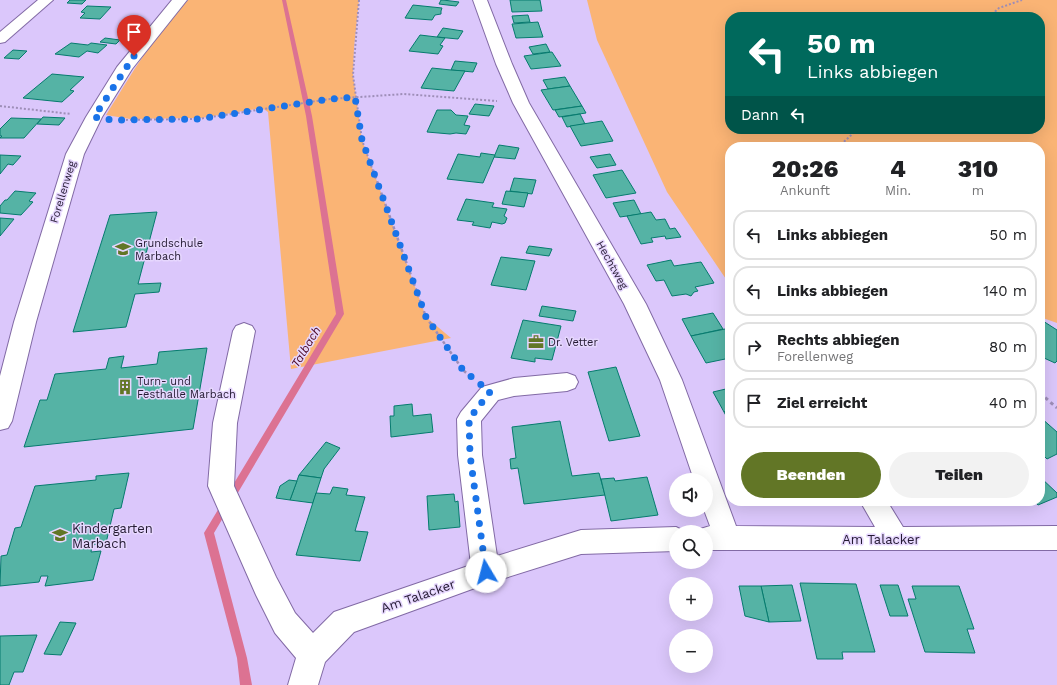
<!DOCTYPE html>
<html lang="de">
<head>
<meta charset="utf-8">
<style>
  body { margin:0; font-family:"Work Sans",sans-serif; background:#f2f2f2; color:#202124; height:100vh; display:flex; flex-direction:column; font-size:15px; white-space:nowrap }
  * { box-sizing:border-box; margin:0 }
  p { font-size:13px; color:#757577 }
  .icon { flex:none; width:22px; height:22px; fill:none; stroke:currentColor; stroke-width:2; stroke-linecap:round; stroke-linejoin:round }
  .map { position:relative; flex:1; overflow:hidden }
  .details { position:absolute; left:725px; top:142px; width:320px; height:364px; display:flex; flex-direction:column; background:#fff; border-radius:16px; box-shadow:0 4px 16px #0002 }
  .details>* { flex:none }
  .hud { position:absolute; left:725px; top:12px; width:320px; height:122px; border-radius:16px; box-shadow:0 4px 16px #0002; background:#00695c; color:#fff; overflow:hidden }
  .buttons { position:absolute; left:669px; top:473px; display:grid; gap:8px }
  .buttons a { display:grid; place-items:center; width:44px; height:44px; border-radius:50%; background:#fff; box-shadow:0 4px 16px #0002; font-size:20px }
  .pin { position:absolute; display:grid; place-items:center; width:34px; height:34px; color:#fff; margin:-41px -17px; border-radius:50% 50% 50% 0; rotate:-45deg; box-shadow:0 0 4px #0007 }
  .pin .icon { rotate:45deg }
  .me { position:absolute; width:44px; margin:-22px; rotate:352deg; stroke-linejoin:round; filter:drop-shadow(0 0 3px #0008) }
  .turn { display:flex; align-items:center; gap:14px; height:84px; padding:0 16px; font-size:18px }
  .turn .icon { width:52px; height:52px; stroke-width:2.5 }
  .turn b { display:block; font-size:28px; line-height:34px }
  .then { display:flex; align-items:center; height:38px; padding:0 16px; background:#0003; gap:8px; font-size:15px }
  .eta { display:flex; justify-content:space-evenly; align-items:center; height:68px; text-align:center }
  .eta b { font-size:24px; font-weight:800; line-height:28px }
  .button { display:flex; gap:8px; margin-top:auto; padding:8px 16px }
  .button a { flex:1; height:46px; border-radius:24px; background:#627626; color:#fff; font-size:16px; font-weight:800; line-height:46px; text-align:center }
  .button a+a { background:#f2f2f2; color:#202124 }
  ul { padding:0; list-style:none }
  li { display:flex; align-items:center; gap:12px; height:50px; margin:0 8px 6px; padding:0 8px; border:2px solid #e0e0e0; border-radius:16px }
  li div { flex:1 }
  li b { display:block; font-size:15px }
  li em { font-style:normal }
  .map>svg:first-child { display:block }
</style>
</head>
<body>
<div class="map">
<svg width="1057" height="685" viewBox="0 0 1057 685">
  <rect width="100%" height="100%" fill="#dbc7fb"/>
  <g fill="#fab475" fill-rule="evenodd">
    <path d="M188 0H359L354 48 353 75 362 140 426 317 451 338 291 369 268 112 262 108 201 118 130 119 106 115C130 77 156 31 188 0Z"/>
    <path d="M587 0H1057V323L1040 317V147H730V285L667 192 597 40ZM730 17H1040V129H730Z"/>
  </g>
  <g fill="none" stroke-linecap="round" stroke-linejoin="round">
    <path fill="#dc7292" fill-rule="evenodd" d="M282 0H286L312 116 344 314 214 533 247 658 252 685H240L237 658 204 533 336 314 306 116Z"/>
  </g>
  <g fill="#55b3a5" stroke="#067b6e">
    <path d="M70 0H86L82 4 67 3Z"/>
    <path d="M441 0H443L459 2 456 6 439 4Z"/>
    <path d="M510 0H540L542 11 512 12Z"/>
    <path d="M413 5 442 8 441 11V14L435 15 432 20 405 18Z"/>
    <path d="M87 6 111 7 100 19 80 18 85 13 81 12Z"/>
    <path d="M528 15 530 22 514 23 512 16Z"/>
    <path d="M538 22 543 37 516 38 512 24Z"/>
    <path d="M443 28 463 31 458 39 437 37Z"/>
    <path d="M420 35 445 38 440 45 443 46 438 54 409 51Z"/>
    <path d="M105 38 120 40 116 44 100 42Z"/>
    <path d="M71 43 88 45 91 43 107 45 98 53 87 51 79 57 55 54Z"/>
    <path d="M546 44 550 52 533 54 529 47Z"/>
    <path d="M13 50 27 51 19 59 4 58Z"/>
    <path d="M552 52 561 66 531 69 524 56Z"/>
    <path d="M455 61 477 63 473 72 451 70Z"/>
    <path d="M432 68 451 70 465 71 454 91 421 88Z"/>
    <path d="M52 74 84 77 70 90 74 91 62 102 23 98Z"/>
    <path d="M565 77 570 86 548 89 543 80Z"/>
    <path d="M570 86 582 106 553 110 541 90Z"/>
    <path d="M475 104 494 106 489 116 469 114Z"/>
    <path d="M582 106 586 113 559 117 555 110Z"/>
    <path d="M437 110H451L456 115 468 116 464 125 470 126 466 134 456 133 450 134 427 132Z"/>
    <path d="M580 114 585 124 567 127 562 117Z"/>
    <path d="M43 117 65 118 59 125 37 124Z"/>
    <path d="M11 118 41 119 24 138H0L2 136H0V129Z"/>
    <path d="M602 121 613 141 581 146 570 126Z"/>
    <path d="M499 145 519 148 515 159 494 157Z"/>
    <path d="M481 153 495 155 483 183 447 179 458 154 480 157Z"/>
    <path d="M610 154 616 165 597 168 590 157Z"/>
    <path d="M0 155 21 156 13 165 8 164 0 174Z"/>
    <path d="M622 170 636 193 606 198 593 175Z"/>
    <path d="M514 178 536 180 532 194 510 191Z"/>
    <path d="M15 191 36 193 29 201 33 202 21 215 0 213V206L5 200H7Z"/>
    <path d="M506 191 528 193 524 207 502 204Z"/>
    <path d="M466 199 494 203 492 207 507 209 504 216 507 218 505 223 502 224 492 222 490 228 472 225 474 222 457 220Z"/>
    <path d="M634 200 641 214 620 217 613 203Z"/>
    <path d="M157 212 138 284 161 283 159 292 135 294 126 327 73 332 110 215Z"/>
    <path d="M651 212 656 220 665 219 670 229 675 228 681 237 666 239 665 236 651 238 653 242 641 244 627 216Z"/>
    <path d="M0 218 14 219 0 236Z"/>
    <path d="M529 246 552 249 549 256 526 253Z"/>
    <path d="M501 257 535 261 526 290 491 285Z"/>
    <path d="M671 260 674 266 701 262 714 283 695 287 698 291 694 292 691 296 686 294 672 296 664 280 656 281 647 265Z"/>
    <path d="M542 306 576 311 573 321 539 316Z"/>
    <path d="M713 313 723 329 691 336 682 319Z"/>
    <path d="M523 320 561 326 552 360 535 358V362L511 358Z"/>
    <path d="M1040 321H1043L1057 330V361L1055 363 1044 358 1043 366H1040Z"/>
    <path d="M730 328V358L706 363 691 336Z"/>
    <path d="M207 348 193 429 24 447 40 400H47L55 374 106 369 109 358 124 356 121 368 157 364 159 352Z"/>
    <path d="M616 367 640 436 609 441 588 372Z"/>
    <path d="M730 388V410L724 412 713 392Z"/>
    <path d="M412 404 413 416 431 414 433 432 391 437 390 416H394V406Z"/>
    <path d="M730 410V423L724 412Z"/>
    <path d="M1040 417 1057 432V454L1047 459 1040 452Z"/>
    <path d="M560 421 572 476 599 473 605 495 524 504 518 468 511 469 510 459 516 458 512 427Z"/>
    <path d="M326 442 340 448 324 469 321 478 299 475Z"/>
    <path d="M129 473 121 508 114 509 106 543 92 545 91 552 101 551 93 580 45 586 48 576H41L39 582 0 586 1 556 7 555 15 528 21 527 35 486 96 480V476Z"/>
    <path d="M299 475 321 478 313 503 290 500Z"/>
    <path d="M647 477 658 515 611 521 601 479 614 478 615 481Z"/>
    <path d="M1040 477 1057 493V497L1038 505 1034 501H1040Z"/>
    <path d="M289 480 297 481 290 500 276 498 280 486Z"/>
    <path d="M333 487 348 489 346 495 365 497 355 531 368 532 360 561 296 555 316 493 330 494Z"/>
    <path d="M454 494 455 502 458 501 460 527 429 530 427 496Z"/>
    <path d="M800 583 856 584 875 652H842L843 659H817Z"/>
    <path d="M792 585 801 621 769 622 761 586Z"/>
    <path d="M880 585H898L908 616H890Z"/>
    <path d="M739 586H761L769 622 745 616Z"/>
    <path d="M912 586H959L974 629H967L975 653 925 652 908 599H916Z"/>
    <path d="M60 622 76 623 61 655 44 654Z"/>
    <path d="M37 635 23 672H14L9 685H0V636Z"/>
  </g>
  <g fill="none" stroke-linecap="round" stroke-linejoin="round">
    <defs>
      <g id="minor">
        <path d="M38 0H53L5 42 0 43V32Z"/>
        <path d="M172 0H187L132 69 102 117 84 154 36 322 12 421 8 428 0 430V376L14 322 66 154 86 117 117 67Z"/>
        <path d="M473 0H487L512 64 529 103 646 304 682 380 736 526 875 527 860 501H887L903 527 1057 526V550H706V532H695L697 530 710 526 704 510H706V480H694L660 380 624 304 513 103 496 64Z"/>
        <path d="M244 323 252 326 255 331 237 423 234 486 276 577 295 613 313 633 334 612 471 565 458 455 457 419 461 412 482 387 514 378 567 373 575 376 578 382 575 388 567 391 514 396 498 400 481 421 482 455 497 556 581 530 676 527 686 532H676V551L581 554 486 584 354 632 325 662 318 685H288L296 658 275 633 256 595 208 486 213 423 233 331 236 326Z"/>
      </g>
    </defs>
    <use href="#minor" stroke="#826aa5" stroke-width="2"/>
    <g stroke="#9e8eb8" stroke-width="2" stroke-dasharray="2 2" stroke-linecap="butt">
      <path d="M359 0 353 75 362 140 373 171"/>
      <path d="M989 17 999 8 1022 0"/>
      <path d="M0 106 71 114"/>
      <path d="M118 120 198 119 330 99 404 94 497 101"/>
      <path d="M838 147 858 129"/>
    </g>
    <g stroke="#9e8eb8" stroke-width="2.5" stroke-dasharray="3 3" stroke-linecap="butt">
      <path d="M373 170 426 317 463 370 472 378"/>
      <path d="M1040 393 1041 394"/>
    </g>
    <path stroke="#9e8eb8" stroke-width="3" stroke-dasharray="3.5 3.5" stroke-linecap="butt" d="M1040 393 1057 408"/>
    <use href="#minor" fill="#fff" fill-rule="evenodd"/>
  </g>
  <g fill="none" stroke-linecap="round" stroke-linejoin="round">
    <path stroke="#1a73e8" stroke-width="7" stroke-dasharray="0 12.6" d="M134 56 94 117 112 120 198 119 330 99 355 97 362 140 426 317 463 370 490 392 469 419 470 455 486 572"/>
  </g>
  <defs>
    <symbol id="school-bare" viewBox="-9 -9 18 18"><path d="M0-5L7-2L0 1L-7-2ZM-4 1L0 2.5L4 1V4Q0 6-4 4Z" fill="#627626" stroke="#e6d7fe" stroke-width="2.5" paint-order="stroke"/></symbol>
    <symbol id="office-bare" viewBox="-9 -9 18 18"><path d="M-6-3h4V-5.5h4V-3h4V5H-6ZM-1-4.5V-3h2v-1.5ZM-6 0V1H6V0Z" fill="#627626" stroke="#e6d7fe" stroke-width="2.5" paint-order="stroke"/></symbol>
    <symbol id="building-bare" viewBox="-9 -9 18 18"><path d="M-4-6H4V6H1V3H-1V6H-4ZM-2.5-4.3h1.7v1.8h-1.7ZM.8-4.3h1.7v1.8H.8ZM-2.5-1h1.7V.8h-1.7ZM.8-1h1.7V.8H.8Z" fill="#627626" stroke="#e6d7fe" stroke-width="2.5" paint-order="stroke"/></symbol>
  </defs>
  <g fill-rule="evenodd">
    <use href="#school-bare" x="112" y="238" width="22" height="22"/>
    <use href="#office-bare" x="525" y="331" width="22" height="22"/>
    <use href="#building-bare" x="114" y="376" width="22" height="22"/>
    <use href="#school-bare" x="49" y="524" width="22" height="22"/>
  </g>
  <g text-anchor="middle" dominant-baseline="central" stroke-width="3" stroke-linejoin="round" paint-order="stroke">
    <g font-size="11" fill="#241a32" stroke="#e6d7fe">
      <text transform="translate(63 192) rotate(-73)">Forellenweg</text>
      <text transform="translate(612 265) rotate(61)">Hechtweg</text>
    </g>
    <g font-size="11" fill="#241a32" stroke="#e6d7fe" text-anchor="start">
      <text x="135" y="243">Grundschule<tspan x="135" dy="13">Marbach</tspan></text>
      <text x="548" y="342">Dr. Vetter</text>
      <text x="137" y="381">Turn- und<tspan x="137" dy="13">Festhalle Marbach</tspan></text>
    </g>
    <g font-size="12" font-style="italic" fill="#4d0a25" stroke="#e6d7fe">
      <text transform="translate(306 347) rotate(-59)">Talbach</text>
    </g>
    <g font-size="13" fill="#241a32" stroke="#e6d7fe" text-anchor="start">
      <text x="72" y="528">Kindergarten<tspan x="72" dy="15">Marbach</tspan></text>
    </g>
    <g font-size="13" fill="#241a32" stroke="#e6d7fe">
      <text x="881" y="539">Am Talacker</text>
      <text transform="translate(418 596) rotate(-19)">Am Talacker</text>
    </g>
  </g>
</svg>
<div class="buttons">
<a><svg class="icon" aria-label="sound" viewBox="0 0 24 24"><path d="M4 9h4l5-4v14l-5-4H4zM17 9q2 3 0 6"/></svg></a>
<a><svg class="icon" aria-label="search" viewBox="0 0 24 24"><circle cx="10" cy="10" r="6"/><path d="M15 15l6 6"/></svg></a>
<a>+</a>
<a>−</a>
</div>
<div class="pin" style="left:134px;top:56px;background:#d93025"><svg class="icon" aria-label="arrive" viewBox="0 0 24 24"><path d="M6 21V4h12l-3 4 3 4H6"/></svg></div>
<svg class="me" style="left:486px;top:572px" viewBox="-20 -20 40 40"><circle r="19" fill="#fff"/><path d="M0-13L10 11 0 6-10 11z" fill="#1a73e8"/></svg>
<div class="hud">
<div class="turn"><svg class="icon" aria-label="left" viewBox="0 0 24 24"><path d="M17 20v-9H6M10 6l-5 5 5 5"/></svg><div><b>50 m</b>Links abbiegen</div></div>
<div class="then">Dann<svg class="icon" aria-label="left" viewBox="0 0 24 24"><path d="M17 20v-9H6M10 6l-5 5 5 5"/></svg></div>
</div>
<section class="details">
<div class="eta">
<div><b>20:26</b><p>Ankunft</p></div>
<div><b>4</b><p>Min.</p></div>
<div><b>310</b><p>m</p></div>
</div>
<ul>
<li><svg class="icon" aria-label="left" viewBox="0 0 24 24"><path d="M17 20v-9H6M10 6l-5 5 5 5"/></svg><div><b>Links abbiegen</b></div><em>50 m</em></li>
<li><svg class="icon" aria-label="left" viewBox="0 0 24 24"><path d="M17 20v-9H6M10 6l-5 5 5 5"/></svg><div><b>Links abbiegen</b></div><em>140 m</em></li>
<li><svg class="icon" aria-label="right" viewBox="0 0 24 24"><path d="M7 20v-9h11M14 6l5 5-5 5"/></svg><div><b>Rechts abbiegen</b><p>Forellenweg</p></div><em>80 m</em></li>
<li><svg class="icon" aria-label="arrive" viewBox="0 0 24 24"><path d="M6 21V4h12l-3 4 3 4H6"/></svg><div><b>Ziel erreicht</b></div><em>40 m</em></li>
</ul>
<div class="button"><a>Beenden</a><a>Teilen</a></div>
</section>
</div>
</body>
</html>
